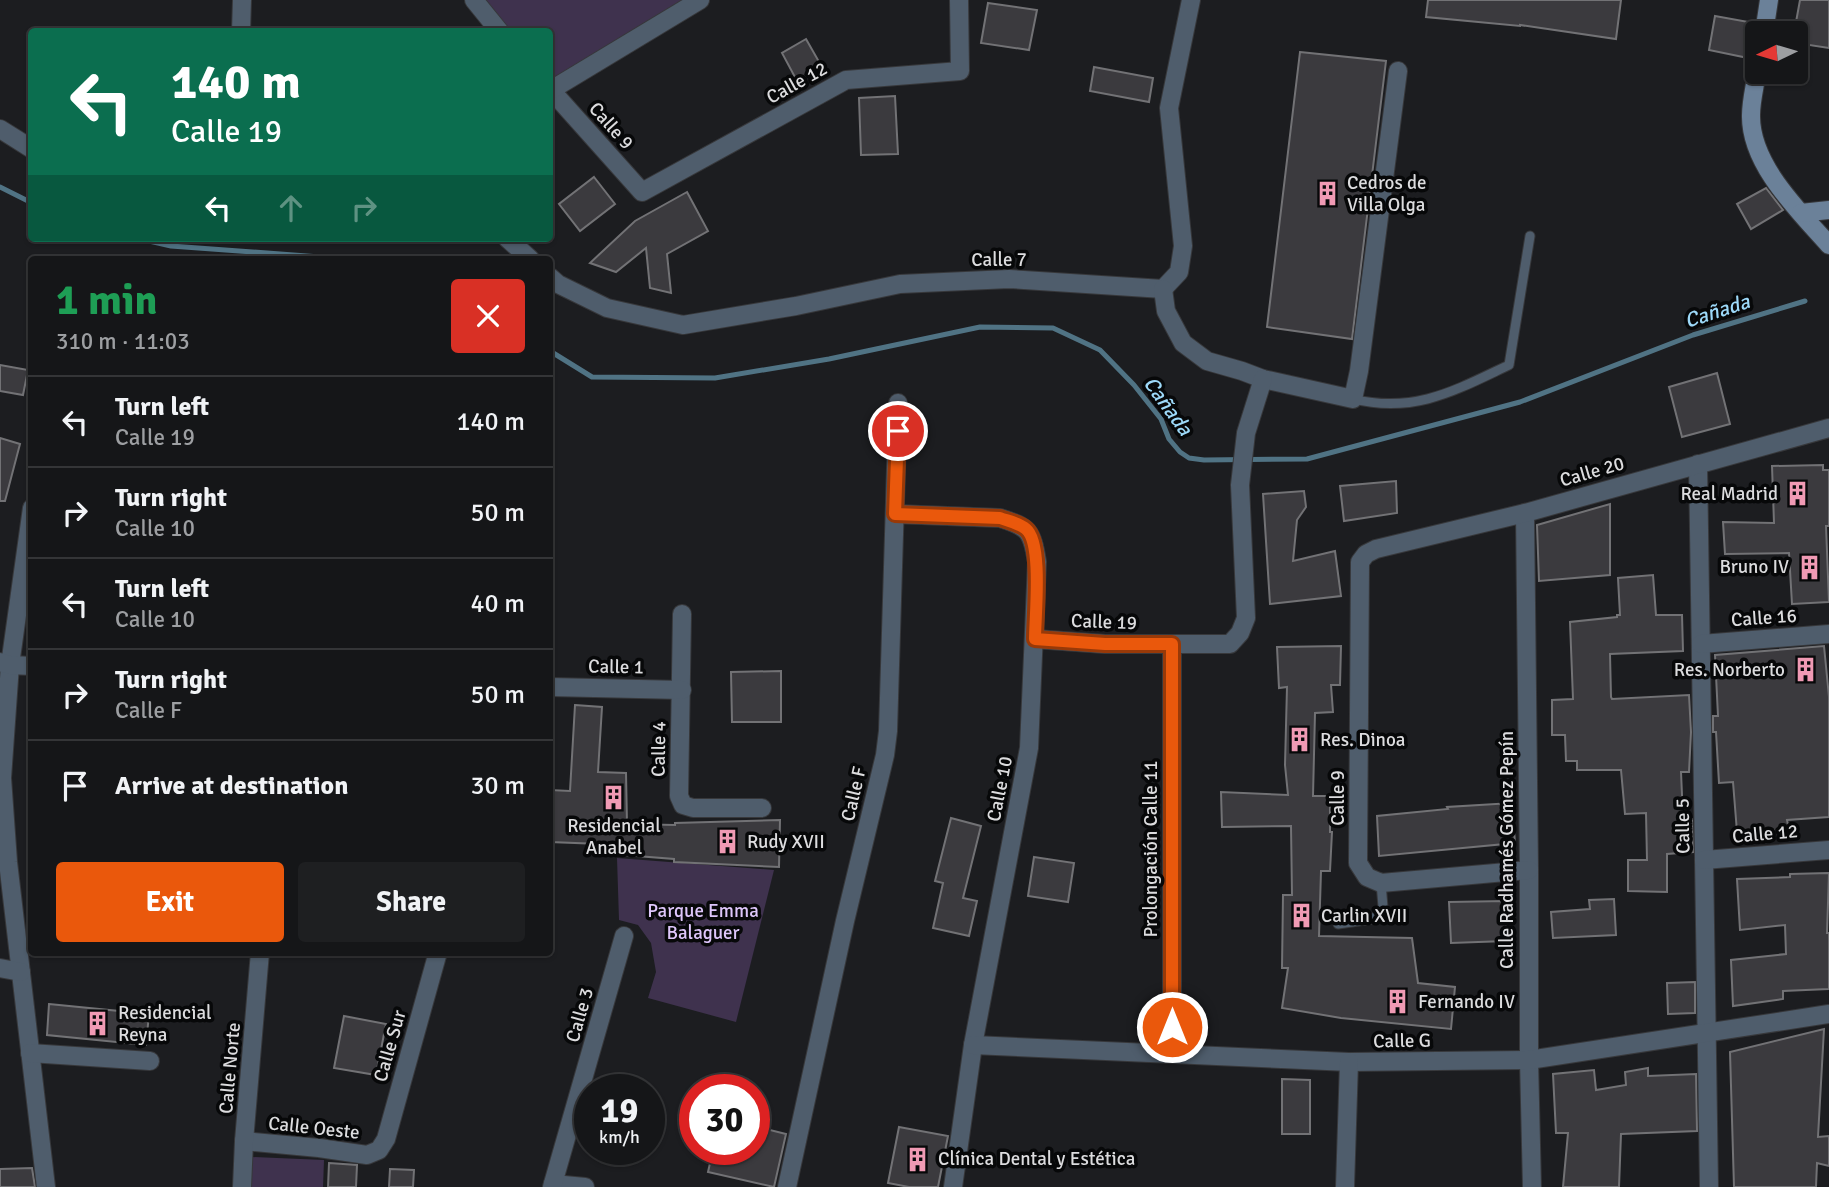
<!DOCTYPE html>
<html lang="en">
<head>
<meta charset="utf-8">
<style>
  body { margin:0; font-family:Signika,sans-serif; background:#1e1f21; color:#f1f3f6; height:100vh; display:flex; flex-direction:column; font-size:26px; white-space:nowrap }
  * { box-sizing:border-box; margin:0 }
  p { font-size:23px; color:#9d9fa2 }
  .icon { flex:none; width:38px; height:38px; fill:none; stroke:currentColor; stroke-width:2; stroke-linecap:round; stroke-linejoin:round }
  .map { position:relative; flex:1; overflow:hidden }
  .side { position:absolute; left:28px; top:256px; width:525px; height:700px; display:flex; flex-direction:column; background:#151618; border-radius:7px; box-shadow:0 2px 5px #0004,0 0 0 2px #343537 }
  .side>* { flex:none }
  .hud { position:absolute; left:28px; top:28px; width:525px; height:214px; border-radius:7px; box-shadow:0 2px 5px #0004,0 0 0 2px #343537; background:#0b6e4f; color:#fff; overflow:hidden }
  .needle { width:46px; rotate:265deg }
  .buttons { position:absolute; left:1745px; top:21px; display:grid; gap:14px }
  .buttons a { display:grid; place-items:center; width:63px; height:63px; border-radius:7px; background:#151618; box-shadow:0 2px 5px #0004,0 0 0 2px #343537; font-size:35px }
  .speed { position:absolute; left:574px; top:1074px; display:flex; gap:14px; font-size:35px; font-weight:700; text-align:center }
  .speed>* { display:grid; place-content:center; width:91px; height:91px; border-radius:50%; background:#151618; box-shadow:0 2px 5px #0004,0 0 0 2px #343537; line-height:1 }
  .speed small { font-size:18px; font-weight:400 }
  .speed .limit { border:10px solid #d22; background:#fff; color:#111 }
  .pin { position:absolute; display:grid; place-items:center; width:60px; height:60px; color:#fff; margin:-30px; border:4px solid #fff; border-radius:50%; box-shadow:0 2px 7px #0007 }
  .me { position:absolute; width:77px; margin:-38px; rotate:0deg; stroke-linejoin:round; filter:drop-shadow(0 0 5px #0008) }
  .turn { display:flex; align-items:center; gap:24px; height:147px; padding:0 28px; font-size:32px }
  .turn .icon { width:91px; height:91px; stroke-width:2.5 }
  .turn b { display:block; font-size:49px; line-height:60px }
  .lanes { display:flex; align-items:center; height:66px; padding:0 28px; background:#0003; justify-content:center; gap:35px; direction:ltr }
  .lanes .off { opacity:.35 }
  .round { display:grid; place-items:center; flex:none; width:74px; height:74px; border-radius:7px; background:#1e1f21 }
  .summary { display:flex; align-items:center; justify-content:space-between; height:119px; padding:0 28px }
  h1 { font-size:42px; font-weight:700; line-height:52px; color:#1e9e55 }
  .primary-button { display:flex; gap:14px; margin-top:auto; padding:14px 28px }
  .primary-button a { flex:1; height:80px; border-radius:7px; background:#ea580c; color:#fff; font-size:28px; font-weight:700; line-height:80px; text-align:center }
  .primary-button a+a { background:#1e1f21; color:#f1f3f6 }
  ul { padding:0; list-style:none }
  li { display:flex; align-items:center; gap:21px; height:91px; padding:0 28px; border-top:2px solid #343537 }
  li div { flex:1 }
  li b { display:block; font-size:26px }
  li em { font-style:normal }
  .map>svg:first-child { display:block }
</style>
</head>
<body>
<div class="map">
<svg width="1829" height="1187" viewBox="0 0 1829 1187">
  <rect width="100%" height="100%" fill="#1c1d20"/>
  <g fill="#3f324e">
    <path d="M475 0H699L550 89V32L502 31Z"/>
    <path d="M617 858 774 870 736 1022 648 998 656 972 651 943 638 925 619 920Z"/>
    <path d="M252 1157 324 1160 323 1187H251Z"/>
  </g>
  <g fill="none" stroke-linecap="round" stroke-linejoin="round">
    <g stroke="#507384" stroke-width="5">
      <path d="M0 187 32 203"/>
      <path d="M136 238 171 246 320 257 327 259"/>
      <path d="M550 351 592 377 715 378 829 359 980 327 1053 328 1100 350 1134 385 1161 419 1169 439 1180 452 1189 458 1204 460 1307 459 1520 402 1693 335 1805 301"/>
    </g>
  </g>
  <g fill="#3b3a3e" stroke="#727275" stroke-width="2">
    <path d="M1428 0H1621L1616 39 1520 25V26L1426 17Z"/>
    <path d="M1800 0H1829V48L1796 43V33H1794Z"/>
    <path d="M988 3 1037 10 1029 50 981 43Z"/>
    <path d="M1715 16 1754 23 1748 58 1709 50Z"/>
    <path d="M806 39 822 67 797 81 782 53Z"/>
    <path d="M1300 52 1386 61 1352 339 1267 327Z"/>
    <path d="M1094 67 1153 78 1149 102 1090 91Z"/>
    <path d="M895 96 898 154 861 155 859 98Z"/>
    <path d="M594 177 615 204 580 231 559 204Z"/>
    <path d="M1766 188 1783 210 1751 229 1737 204Z"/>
    <path d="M687 192 708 231 667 254 671 293 650 288 646 248 616 272 590 263 635 221Z"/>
    <path d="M0 365 28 370 23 395 0 391Z"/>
    <path d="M1717 373 1730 424 1682 437 1669 387Z"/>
    <path d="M0 438 20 444 5 501H0Z"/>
    <path d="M1823 465V470H1829V526H1826L1829 602 1792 604 1789 553 1725 554 1723 522 1774 523 1772 466Z"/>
    <path d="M1396 481 1397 513 1344 521 1340 486Z"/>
    <path d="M1304 491 1306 507 1297 520 1293 561 1335 551 1341 596 1270 604 1263 494Z"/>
    <path d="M1610 504V575L1539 581 1537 525Z"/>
    <path d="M1653 575 1656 615H1682L1683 651 1610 654 1611 697 1612 699 1689 695 1691 732 1689 772H1681L1683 818 1692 819 1693 852 1667 854V892L1628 891V860H1647L1646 813 1625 814 1621 770H1577V761H1566L1565 735H1552V700L1573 699 1570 622 1617 617V615H1620L1618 578Z"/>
    <path d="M1341 646 1340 685H1331L1333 712 1315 713 1313 796H1330V832H1332L1330 871H1321L1319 936 1412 938 1418 983 1455 987 1451 1029 1341 1018 1282 1008 1288 968H1282L1283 895H1292L1291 826 1222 827 1221 792 1288 795 1285 765 1287 687 1279 688 1277 647Z"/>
    <path d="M1824 646 1829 697V817L1787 820 1789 830 1737 832 1733 782 1719 783 1716 732H1713V716H1718L1715 655Z"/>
    <path d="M781 671V722H732L731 672Z"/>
    <path d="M575 705 602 707 598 772 626 773 627 824 675 825V823L780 820 779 867 674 862V859L599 853 600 844 550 842V790L570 791Z"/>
    <path d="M1512 803 1515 843 1379 856 1377 816 1448 809 1447 807Z"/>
    <path d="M951 818 981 826 963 898 977 901 969 936 933 928 943 883 935 881Z"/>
    <path d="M1034 857 1074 863 1068 902 1028 896Z"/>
    <path d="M1829 873 1827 933H1829V989L1783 991V999L1733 1006 1731 960 1786 954 1785 925 1740 930 1737 879 1790 877V874Z"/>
    <path d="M1614 899 1616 935 1553 938 1551 912 1590 909 1589 900Z"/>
    <path d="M1506 901V941L1451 943 1449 902Z"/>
    <path d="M1695 982V1013L1668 1014 1667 983Z"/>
    <path d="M49 1004 149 1014 146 1045 47 1035Z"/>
    <path d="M344 1016 386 1024 376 1075 334 1068Z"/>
    <path d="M1824 1029 1818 1137 1829 1136V1166L1817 1163 1816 1187H1734L1730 1052Z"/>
    <path d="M1648 1068V1076L1696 1074 1697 1131 1621 1134 1619 1187H1563L1568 1133H1556L1553 1074 1594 1070 1596 1090 1626 1085 1625 1072Z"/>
    <path d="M1282 1079 1310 1080V1134H1282Z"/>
    <path d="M754 1126 786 1134 774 1187 708 1172 713 1150H754Z"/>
    <path d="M899 1127 948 1136 938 1187H909L888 1183Z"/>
    <path d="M329 1163 357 1165 356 1187H328Z"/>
    <path d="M32 1168 35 1187H0V1169Z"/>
    <path d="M390 1169 414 1170 413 1187H389Z"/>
  </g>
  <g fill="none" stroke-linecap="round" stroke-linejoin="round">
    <defs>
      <g id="lane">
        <path d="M1353 399C1415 414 1456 390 1509 365L1530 236"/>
        <path d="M1338 924 1372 919 1381 913 1383 907 1381 883"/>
      </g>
      <g id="street">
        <path d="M474 0 500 32"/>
        <path d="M241 32 242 0"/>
        <path d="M550 89 642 192 846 80 960 71 959 0"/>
        <path d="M551 90 700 0"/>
        <path d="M0 129 32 149"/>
        <path d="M507 238 530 259"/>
        <path d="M550 277 558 284 607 308 683 325 796 306 900 284 1009 279 1163 289 1179 272 1183 246 1169 108 1191 0"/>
        <path d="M1163 289 1166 311 1183 343 1207 361 1242 371 1263 379 1353 399 1359 371 1398 71"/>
        <path d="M1698 464 1709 1187"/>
        <path d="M32 508 10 665 2 778 8 862 46 1187"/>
        <path d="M1525 513 1529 870V1060L1532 1187"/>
        <path d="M895 514 1000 518C1029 527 1032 531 1037 562L1029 748 973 1045 953 1187"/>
        <path d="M682 614 679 796 683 805 693 808H762"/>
        <path d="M1035 639 1105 644H1230L1240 633 1246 618 1240 485 1246 433 1263 379"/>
        <path d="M1172 644V1054"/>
        <path d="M1701 644 1829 634"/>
        <path d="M0 662 10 665 32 666"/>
        <path d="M550 687 682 690"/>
        <path d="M1704 860 1829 850"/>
        <path d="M1529 870 1381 883 1367 877 1358 863 1360 562 1366 554 1376 549 1525 513 1829 428"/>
        <path d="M0 968 21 972"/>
        <path d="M973 1045 1349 1062 1529 1060 1829 1014"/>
        <path d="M30 1053 150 1061"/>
        <path d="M244 1141 319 1148 367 1155 379 1150 386 1139 438 952"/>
        <path d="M553 1184 585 1187"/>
        <path d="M242 1187 244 1141 260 952"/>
        <path d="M552 1187 624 936"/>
        <path d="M787 1187 845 921 885 755 888 731 898 403"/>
        <path d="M1345 1187 1349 1062"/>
      </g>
      <g id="secondary">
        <path d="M1764 33 1769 0"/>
        <path d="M1757 72C1755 86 1751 101 1751 115 1750 164 1798 210 1829 245"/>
        <path d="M1801 213 1829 210"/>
      </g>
    </defs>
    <use href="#lane" stroke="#37383b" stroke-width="11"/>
    <use href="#street" stroke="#37383b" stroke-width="20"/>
    <use href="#secondary" stroke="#37383b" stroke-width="20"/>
    <use href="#lane" stroke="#4f5d6c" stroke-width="9"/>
    <use href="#street" stroke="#4f5d6c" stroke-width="18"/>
    <use href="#secondary" stroke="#6b8199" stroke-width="18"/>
  </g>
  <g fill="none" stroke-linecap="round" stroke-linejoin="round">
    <defs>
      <path id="route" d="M898 431 895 514 1000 518C1008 521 1019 523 1026 529 1043 543 1035 616 1035 639L1105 644H1172V1027"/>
    </defs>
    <use href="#route" stroke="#983908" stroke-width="18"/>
    <use href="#route" stroke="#ea580c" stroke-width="12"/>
  </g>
  <defs>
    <symbol id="building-bare" viewBox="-9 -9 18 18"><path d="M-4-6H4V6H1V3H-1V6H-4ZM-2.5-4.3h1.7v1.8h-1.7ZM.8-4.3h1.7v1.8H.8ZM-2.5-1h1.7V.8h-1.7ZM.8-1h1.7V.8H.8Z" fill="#f09ab4" stroke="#070809" stroke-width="2.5" paint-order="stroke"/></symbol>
  </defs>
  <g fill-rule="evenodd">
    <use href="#building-bare" x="1310" y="176" width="35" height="35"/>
    <use href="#building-bare" x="1780" y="476" width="35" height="35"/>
    <use href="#building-bare" x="1792" y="550" width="35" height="35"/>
    <use href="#building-bare" x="1788" y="652" width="35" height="35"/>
    <use href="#building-bare" x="1282" y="722" width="35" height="35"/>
    <use href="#building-bare" x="596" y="780" width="35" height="35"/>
    <use href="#building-bare" x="710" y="824" width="35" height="35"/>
    <use href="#building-bare" x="1284" y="898" width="35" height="35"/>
    <use href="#building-bare" x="1380" y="984" width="35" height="35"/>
    <use href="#building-bare" x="80" y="1006" width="35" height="35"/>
    <use href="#building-bare" x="900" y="1142" width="35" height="35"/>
  </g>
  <g text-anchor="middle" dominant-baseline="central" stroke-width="7" stroke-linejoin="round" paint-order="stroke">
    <g font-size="19" fill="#dcdcde" stroke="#070809">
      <text transform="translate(797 83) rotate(-29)">Calle 12</text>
      <text transform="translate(611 126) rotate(48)">Calle 9</text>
      <text x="999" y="260">Calle 7</text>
      <text transform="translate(1592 472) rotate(-16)">Calle 20</text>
      <text transform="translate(1764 618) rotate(-4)">Calle 16</text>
      <text transform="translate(1104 622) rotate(2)">Calle 19</text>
      <text transform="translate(616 667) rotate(1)">Calle 1</text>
      <text transform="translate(659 749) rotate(-89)">Calle 4</text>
      <text transform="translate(1000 789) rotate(-79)">Calle 10</text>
      <text transform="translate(854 794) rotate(-77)">Calle F</text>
      <text transform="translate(1338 798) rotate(-90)">Calle 9</text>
      <text transform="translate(1683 826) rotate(-91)">Calle 5</text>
      <text transform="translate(1765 834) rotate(-5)">Calle 12</text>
      <text transform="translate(1151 849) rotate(-90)">Prolongación Calle 11</text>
      <text transform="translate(1507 850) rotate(-90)">Calle Radhamés Gómez Pepín</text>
      <text transform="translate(580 1015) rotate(-74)">Calle 3</text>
      <text transform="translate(1402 1041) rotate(-1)">Calle G</text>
      <text transform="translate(390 1046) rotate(-74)">Calle Sur</text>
      <text transform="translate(230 1068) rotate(-85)">Calle Norte</text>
      <text transform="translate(314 1128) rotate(6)">Calle Oeste</text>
    </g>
    <g font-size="19" fill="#dcdcde" stroke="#070809" text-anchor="start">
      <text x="1347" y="183">Cedros de<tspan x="1347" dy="22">Villa Olga</tspan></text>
      <text x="1778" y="494" text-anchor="end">Real Madrid</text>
      <text x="1789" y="567" text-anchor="end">Bruno IV</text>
      <text x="1785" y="670" text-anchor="end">Res. Norberto</text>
      <text x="1320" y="740">Res. Dinoa</text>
      <text x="614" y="826" text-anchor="middle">Residencial<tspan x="614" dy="22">Anabel</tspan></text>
      <text x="747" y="842">Rudy XVII</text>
      <text x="1321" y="916">Carlin XVII</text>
      <text x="1418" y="1002">Fernando IV</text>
      <text x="118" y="1013">Residencial<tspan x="118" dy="22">Reyna</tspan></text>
      <text x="938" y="1159">Clínica Dental y Estética</text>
    </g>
    <g font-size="19" fill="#dec6fb" stroke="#070809">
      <text x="703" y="911">Parque Emma<tspan x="703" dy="22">Balaguer</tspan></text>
    </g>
    <g font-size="21" font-style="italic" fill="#9dd9f9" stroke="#070809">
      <text transform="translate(1717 311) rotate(-18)">Cañada</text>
      <text transform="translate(1168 406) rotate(54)">Cañada</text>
    </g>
  </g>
</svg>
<div class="buttons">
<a><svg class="needle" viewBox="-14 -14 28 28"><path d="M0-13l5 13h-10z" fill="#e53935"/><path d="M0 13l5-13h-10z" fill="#9d9fa2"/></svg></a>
</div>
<div class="speed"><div>19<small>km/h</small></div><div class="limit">30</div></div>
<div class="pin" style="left:898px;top:431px;background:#d93025"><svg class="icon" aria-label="arrive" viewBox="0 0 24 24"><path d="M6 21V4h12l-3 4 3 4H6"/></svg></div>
<svg class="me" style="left:1172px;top:1027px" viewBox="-20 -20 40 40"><circle r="17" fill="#ea580c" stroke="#fff" stroke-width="3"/><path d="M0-11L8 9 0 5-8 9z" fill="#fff"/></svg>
<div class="hud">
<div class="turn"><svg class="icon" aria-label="left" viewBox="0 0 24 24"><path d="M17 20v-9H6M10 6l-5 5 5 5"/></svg><div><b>140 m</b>Calle 19</div></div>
<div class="lanes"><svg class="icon" aria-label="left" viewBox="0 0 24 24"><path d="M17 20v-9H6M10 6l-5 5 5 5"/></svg><svg class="icon off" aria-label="ahead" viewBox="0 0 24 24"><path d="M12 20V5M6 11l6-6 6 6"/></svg><svg class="icon off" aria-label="right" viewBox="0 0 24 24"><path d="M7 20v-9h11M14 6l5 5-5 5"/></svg></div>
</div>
<section class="side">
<div class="summary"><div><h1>1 min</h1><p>310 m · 11:03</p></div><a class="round" style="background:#d93025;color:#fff"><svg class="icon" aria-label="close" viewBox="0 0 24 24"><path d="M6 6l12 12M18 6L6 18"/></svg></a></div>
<ul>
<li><svg class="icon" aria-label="left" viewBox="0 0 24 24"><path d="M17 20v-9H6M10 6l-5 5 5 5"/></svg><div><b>Turn left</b><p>Calle 19</p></div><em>140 m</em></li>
<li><svg class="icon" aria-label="right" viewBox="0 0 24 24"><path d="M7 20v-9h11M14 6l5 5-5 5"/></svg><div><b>Turn right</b><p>Calle 10</p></div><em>50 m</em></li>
<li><svg class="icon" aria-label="left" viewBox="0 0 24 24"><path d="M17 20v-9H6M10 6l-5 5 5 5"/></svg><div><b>Turn left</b><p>Calle 10</p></div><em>40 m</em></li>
<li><svg class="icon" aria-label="right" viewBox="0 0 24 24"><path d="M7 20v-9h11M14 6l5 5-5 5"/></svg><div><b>Turn right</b><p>Calle F</p></div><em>50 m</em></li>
<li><svg class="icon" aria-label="arrive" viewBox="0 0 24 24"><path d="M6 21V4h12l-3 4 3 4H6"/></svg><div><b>Arrive at destination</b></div><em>30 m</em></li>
</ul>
<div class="primary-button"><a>Exit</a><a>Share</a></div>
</section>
</div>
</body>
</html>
